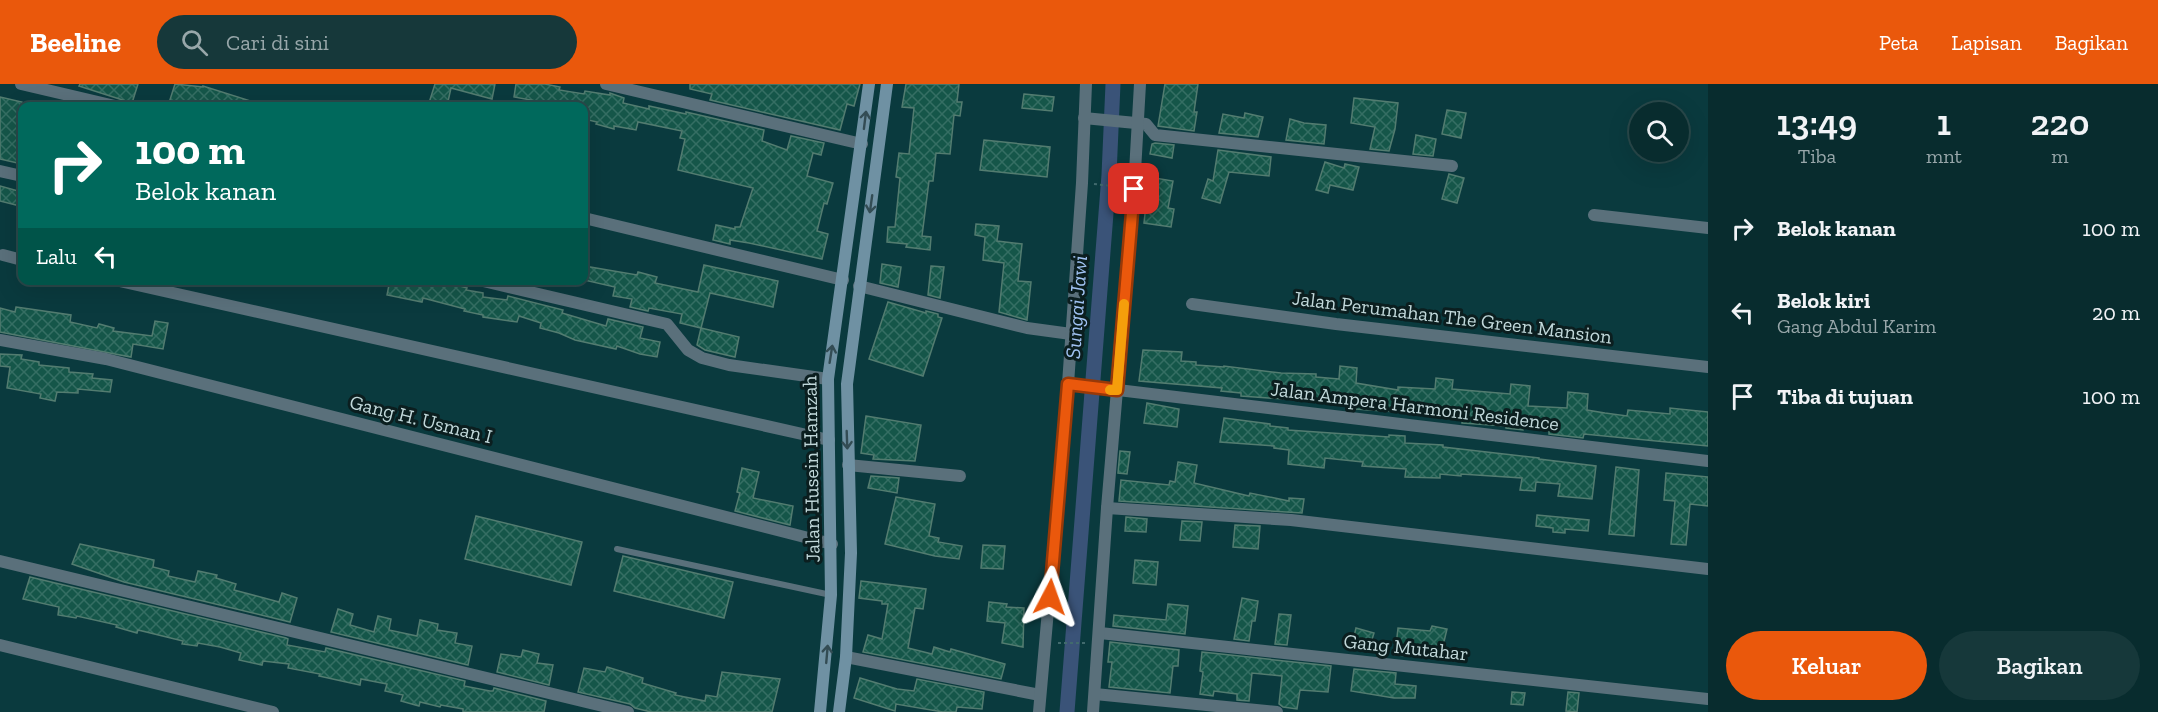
<!DOCTYPE html>
<html lang="id">
<head>
<meta charset="utf-8">
<style>
  body { margin:0; font-family:"Zilla Slab",serif; background:#16383a; color:#f1f3f6; height:100vh; display:flex; flex-direction:column; font-size:22px; white-space:nowrap }
  * { box-sizing:border-box; margin:0 }
  p { font-size:20px; color:#98a7aa }
  .icon { flex:none; width:33px; height:33px; fill:none; stroke:currentColor; stroke-width:2; stroke-linecap:round; stroke-linejoin:round }
  .map { position:relative; flex:1; overflow:hidden }
  .panel { display:flex; flex-direction:column; background:#082c2e; width:450px }
  .panel>* { flex:none }
  .banner { position:absolute; left:18px; top:18px; width:570px; height:183px; border-radius:12px; box-shadow:0 6px 24px #0002,0 0 0 2px #29484a; background:#00695c; color:#fff; overflow:hidden }
  .controls { position:absolute; left:1629px; top:18px; display:grid; gap:12px }
  .controls a { display:grid; place-items:center; width:60px; height:60px; border-radius:50%; background:#082c2e; box-shadow:0 6px 24px #0002,0 0 0 2px #29484a; font-size:30px }
  .pin { position:absolute; display:grid; place-items:center; width:51px; height:51px; color:#fff; margin:-26px; border-radius:12px; box-shadow:0 3px 9px #0006 }
  .me { position:absolute; width:66px; margin:-33px; rotate:4deg; stroke-linejoin:round; filter:drop-shadow(0 0 4px #0008) }
  .turn { display:flex; align-items:center; gap:21px; height:126px; padding:0 18px; font-size:27px }
  .turn .icon { width:78px; height:78px; stroke-width:2.5 }
  .turn b { display:block; font-size:42px; line-height:51px }
  .then { display:flex; align-items:center; height:57px; padding:0 18px; background:#0003; gap:12px; font-size:22px }
  .eta { display:flex; justify-content:space-evenly; align-items:center; height:102px; text-align:center }
  .eta b { font-size:36px; font-weight:600; line-height:42px }
  .cta { display:flex; gap:12px; margin-top:auto; padding:12px 18px }
  .cta a { flex:1; height:69px; border-radius:36px; background:#ea580c; color:#fff; font-size:24px; font-weight:600; line-height:69px; text-align:center }
  .cta a+a { background:#16383a; color:#f1f3f6 }
  ul { padding:0; list-style:none }
  li { display:flex; align-items:center; gap:18px; height:84px; padding:0 18px }
  li div { flex:1 }
  li b { display:block; font-size:22px }
  li em { font-style:normal }
  header { display:flex; align-items:center; gap:36px; box-sizing:border-box; height:84px; padding:0 30px; background:#ea580c; color:#fff }
  header strong { font-size:28px }
  nav { display:flex; gap:33px; margin-inline-start:auto; font-size:21px }
  .search { width:420px; height:54px; background:#16383a; display:flex; align-items:center; gap:15px; box-sizing:border-box; padding:0 21px; border-radius:33px; color:#98a7aa; font-size:22px }
  main { display:flex; flex:1; min-height:0 }
  .map>svg:first-child { display:block }
</style>
</head>
<body>
<header>
<strong>Beeline</strong>
<div class="search"><svg class="icon" aria-label="search" viewBox="0 0 24 24"><circle cx="10" cy="10" r="6"/><path d="M15 15l6 6"/></svg>Cari di sini</div>
<nav><a>Peta</a><a>Lapisan</a><a>Bagikan</a></nav>
</header>
<main>
<div class="map">
<svg width="1708" height="628" viewBox="0 0 1708 628">
  <defs>
    <pattern id="building-cross-hatch" width="8" height="8" patternUnits="userSpaceOnUse" patternTransform="scale(1.5)"><rect width="8" height="8" fill="#155649"/><path d="M0 0l8 8M0 8l8-8" fill="none" stroke="#356e63"/></pattern>
  </defs>
  <rect width="100%" height="100%" fill="#0a3a3e"/>
  <g fill="none" stroke-linecap="round" stroke-linejoin="round">
    <path stroke="#3a5378" stroke-width="15" d="M1067 628 1109 91 1113 0"/>
  </g>
  <g fill="url(#building-cross-hatch)" stroke="#537c70" stroke-width="1.5">
    <path d="M80 0H138L132 19 79 2Z"/>
    <path d="M175 0 203 3V2L260 20V22H168Z"/>
    <path d="M435 0H495L492 15 451 4 447 22H428Z"/>
    <path d="M516 0H545L560 3 559 6 584 10 585 7 610 11V9L624 14 623 19 649 25V22L686 30V28L764 46 762 57 787 66 791 52 824 59 821 71 813 69 807 92 833 99 827 120 824 119 817 147 828 150 822 175 749 159 730 156V160L713 156 716 141 735 145V143H740L753 104 678 86 685 55 680 54 682 47 638 38 636 46 614 42V45L596 40 597 38 584 35V22H563L514 13Z"/>
    <path d="M690 0H860L854 22 847 20 840 46 710 16 712 10 690 5Z"/>
    <path d="M906 0H959L957 18H962L960 32 954 31 950 70 936 69 933 97H929L922 152 931 153 930 166 906 163 907 160 887 158 888 143H895L900 94 896 93 899 69 909 70 914 24 902 23Z"/>
    <path d="M1165 0H1198L1194 28H1197L1194 47 1158 42Z"/>
    <path d="M1024 10 1054 13 1052 27 1022 24Z"/>
    <path d="M0 13 22 18V80L0 75Z"/>
    <path d="M1354 14 1398 19 1395 45 1389 67 1370 65 1375 43 1351 39Z"/>
    <path d="M1447 26 1466 29 1461 54 1442 50Z"/>
    <path d="M1245 29 1263 33 1258 53 1219 49 1223 30 1244 34Z"/>
    <path d="M1290 35 1304 39 1326 41 1324 60 1286 56Z"/>
    <path d="M1416 51 1436 55 1433 72 1413 70Z"/>
    <path d="M984 56 1050 63 1047 93 980 86Z"/>
    <path d="M1155 59 1174 61 1172 74 1150 70 1152 60Z"/>
    <path d="M1218 66 1271 73 1269 92 1229 88 1220 119 1202 114 1208 95 1213 97Z"/>
    <path d="M1325 78 1344 84 1345 80 1359 83 1353 106 1330 101 1328 109 1316 106Z"/>
    <path d="M1449 90 1464 94 1457 119 1442 115Z"/>
    <path d="M1149 93 1173 97 1168 124 1174 125 1171 143 1144 139Z"/>
    <path d="M0 102 22 108 20 122 0 117Z"/>
    <path d="M976 140 999 142 997 157 1022 160 1018 197 1031 198 1027 236 999 228 1004 179 983 176 985 153 975 151Z"/>
    <path d="M882 180 901 183 898 203 880 199Z"/>
    <path d="M704 181 778 197 773 223 710 209 701 244 680 239 682 230 649 224 648 227 630 223 632 215 613 212 615 203 584 196V182L637 191 638 188 657 193 655 199 698 208Z"/>
    <path d="M931 182 944 183 940 214 928 211Z"/>
    <path d="M390 196H423L445 201 446 198 467 204 466 206 483 209V213L507 216 508 212 563 226 562 229 606 242 608 235 643 243 640 254 660 258 657 273 640 270 617 262 616 265 575 256 559 249 540 244 541 239 519 232 517 238 483 233V231L464 227 465 225 423 214 422 218 387 211Z"/>
    <path d="M888 218 926 229V227L938 230V233L942 234 923 292 869 275Z"/>
    <path d="M16 223 71 231 70 238 97 244 99 240 114 244 113 247 152 252 155 237 168 239 163 265 133 260 131 273 0 248V224L15 228Z"/>
    <path d="M701 244 739 253 735 273 705 266 697 261Z"/>
    <path d="M1143 266 1182 268 1181 277 1196 278V281L1224 283V282L1281 289 1316 290V293L1339 295 1340 282 1357 284 1356 299 1398 306V303L1435 305 1436 294 1453 296 1452 305 1510 310 1511 300 1530 302 1528 322 1567 324 1568 308 1588 310 1587 326 1605 329 1627 332 1628 326 1670 330V324L1708 328V362L1584 350 1583 354 1549 350V346L1523 344V346L1506 344V342L1462 339V336L1432 333 1413 329 1356 325V320L1241 312V309L1221 307 1222 304 1139 297Z"/>
    <path d="M0 270 22 271 21 275 39 278V281L69 284V288L93 290 92 294 112 296 110 308 78 305V309L57 308 55 317 40 314 41 310 7 304 10 283 0 282Z"/>
    <path d="M1147 319 1179 325 1177 343 1144 339Z"/>
    <path d="M866 332 921 341 915 377 873 375 874 371 861 369Z"/>
    <path d="M1224 334 1270 340V342L1288 344V346L1389 353V351L1405 352V359L1443 361V363L1539 374V375L1596 382 1592 415 1558 412 1560 400 1536 398 1535 407 1520 406 1522 394 1461 390V392L1440 390V394L1405 393 1406 385 1362 382 1363 378 1325 374 1324 384 1288 380 1289 366 1274 364V362L1220 358Z"/>
    <path d="M1120 367 1130 368 1127 390 1118 389Z"/>
    <path d="M1178 378 1197 381 1194 399 1249 412 1250 409 1289 417V414L1304 415 1302 429 1119 417 1121 396 1169 401 1170 397 1175 398Z"/>
    <path d="M1616 383 1639 386 1634 452 1609 450Z"/>
    <path d="M742 384 759 388 753 414 793 422 790 441 735 427 740 409 737 408Z"/>
    <path d="M1666 389 1708 393V422L1690 420 1686 461 1671 460 1675 417 1664 416Z"/>
    <path d="M871 392 899 394 897 409 868 404Z"/>
    <path d="M896 413 935 420 929 452 939 454 938 458 962 462 959 475 935 472 885 460Z"/>
    <path d="M1537 431 1589 436 1588 447 1565 445V449L1553 448V444L1536 442Z"/>
    <path d="M476 432 582 458 571 501 465 475Z"/>
    <path d="M1126 433 1147 435 1146 448 1125 447Z"/>
    <path d="M1182 437 1202 438 1200 457 1180 456Z"/>
    <path d="M1235 441 1260 442 1258 465 1233 463Z"/>
    <path d="M80 460 154 476 153 483 169 487 168 492 195 498 198 487 217 491 216 494 236 500 234 506 279 518 282 509 297 514 290 538 124 498 72 480Z"/>
    <path d="M983 461 1005 462 1003 485 981 484Z"/>
    <path d="M623 472 733 498 724 534 614 507Z"/>
    <path d="M1135 476 1158 478 1156 501 1133 499Z"/>
    <path d="M30 493 286 554 288 555 287 561 325 568 326 564 465 597 464 602 490 607H493L494 604 546 617 544 628H463V625L441 621 440 623 420 618 419 622 401 617 403 611 385 607 387 600 361 595 360 601 319 592 320 590 288 584 289 580 263 577 262 581 239 576 241 569 220 563 198 559 197 562 182 560 183 557 138 546 137 549 116 543 117 541 77 532 76 534 58 531 59 523 23 515Z"/>
    <path d="M861 497 926 505 923 525 915 524 908 564 932 570 934 563 950 568 951 565 1005 580 1001 595 863 568 868 551 882 555 888 520H882V517L859 514Z"/>
    <path d="M1242 514 1258 517 1255 537H1252L1249 557 1234 555Z"/>
    <path d="M989 518 1007 520 1006 523 1024 524 1023 563 1002 559 1005 539 987 537Z"/>
    <path d="M1168 520 1188 522 1185 550 1113 542 1114 531 1166 536Z"/>
    <path d="M338 525 353 530 350 541 374 548 378 532 391 535 389 546 417 552 420 536 438 540 437 546 457 549 455 559 472 562 468 581 331 548Z"/>
    <path d="M1279 530 1291 531 1287 561 1275 560Z"/>
    <path d="M1432 542 1447 545 1440 574 1411 568V572L1395 571 1398 544 1430 547Z"/>
    <path d="M1356 544 1374 549 1369 565 1352 561Z"/>
    <path d="M1110 558 1179 566 1178 582H1173L1170 609 1109 603 1112 578H1108Z"/>
    <path d="M523 566 539 570 537 579 553 581 549 601 497 588 501 570 521 573Z"/>
    <path d="M1202 568 1331 582 1328 608 1300 606 1297 625 1283 623 1279 620 1282 592 1252 589 1249 617 1237 616V610L1214 607 1213 612 1200 610 1203 588 1200 587Z"/>
    <path d="M607 583 643 594 642 599 676 609 675 611 705 617 706 611 717 613 722 588 780 595 772 628H651L635 624 630 620 578 608 584 584 605 588Z"/>
    <path d="M1354 585 1396 589 1395 600 1416 602 1415 614H1394L1351 607Z"/>
    <path d="M860 594 897 605 914 607 917 595 984 608 982 625 957 623 956 628H943L896 620 895 627 854 614Z"/>
    <path d="M1512 608 1525 609 1523 621 1511 620Z"/>
    <path d="M1568 608 1579 609 1577 628 1566 627Z"/>
  </g>
  <g fill="none" stroke-linecap="round" stroke-linejoin="round">
    <g stroke="#416a6d" stroke-width="2" stroke-dasharray="3 3" stroke-linecap="butt">
      <path d="M1094 100 1121 103"/>
      <path d="M1058 559H1085"/>
    </g>
    <path stroke="#5a707b" stroke-width="6" d="M617 465 831 511"/>
    <g stroke="#5a707b" stroke-width="12">
      <path d="M21 0 115 22"/>
      <path d="M606 0 862 60"/>
      <path d="M1084 34 1146 40 1155 51 1452 82"/>
      <path d="M0 87 22 92"/>
      <path d="M1594 131 1708 144"/>
      <path d="M584 134 843 196"/>
      <path d="M3 171 22 176"/>
      <path d="M115 196 829 356"/>
      <path d="M479 196 667 240 688 266 702 274 729 281 828 295"/>
      <path d="M859 202 1027 244 1071 250"/>
      <path d="M1192 220 1336 240 1708 283"/>
      <path d="M0 256 106 275 832 460"/>
      <path d="M1068 300 1708 377"/>
      <path d="M848 381 960 392"/>
      <path d="M1107 424 1291 436 1708 485"/>
      <path d="M0 477 628 628"/>
      <path d="M1100 549 1708 615"/>
      <path d="M0 561 273 628"/>
      <path d="M846 573 1040 611"/>
      <path d="M1095 610 1277 628"/>
      <path d="M1039 628 1068 300 1082 99 1086 0"/>
      <path d="M1093 628 1107 424 1134 105 1140 0"/>
    </g>
    <g stroke="#6f91a3" stroke-width="12">
      <path d="M820 628 831 511 828 295 869 0"/>
      <path d="M839 628 846 573 851 469 847 300 887 0"/>
    </g>
  </g>
  <defs><path id="oneway-shaft" d="M-6 0H5M1.5-3L5.5 0L1.5 3" fill="none" stroke-width="1.6" stroke-linecap="round" stroke-linejoin="round" transform="scale(1.5)"/></defs>
  <g stroke="#334c54">
    <use href="#oneway-shaft" transform="translate(865 36) rotate(-83)"/>
    <use href="#oneway-shaft" transform="translate(871 120) rotate(98)"/>
    <use href="#oneway-shaft" transform="translate(831 270) rotate(-81)"/>
    <use href="#oneway-shaft" transform="translate(847 356) rotate(88)"/>
    <use href="#oneway-shaft" transform="translate(827 570) rotate(-85)"/>
  </g>
  <g fill="none" stroke-linecap="round" stroke-linejoin="round">
    <defs>
      <path id="route" d="M1050 513 1068 300 1117 306 1134 105"/>
    </defs>
    <use href="#route" stroke="#983908" stroke-width="15"/>
    <use href="#route" stroke="#ea580c" stroke-width="10"/>
    <path stroke="#f59e0b" stroke-width="10" d="M1110 306H1117L1124 220"/>
  </g>
  <g text-anchor="middle" dominant-baseline="central" stroke-width="6" stroke-linejoin="round" paint-order="stroke">
    <g font-size="20" fill="#c1d8da" stroke="#0b1e1f">
      <text transform="translate(1452 233) rotate(7)">Jalan Perumahan The Green Mansion</text>
      <text transform="translate(1415 322) rotate(7)">Jalan Ampera Harmoni Residence</text>
      <text transform="translate(421 335) rotate(14)">Gang H. Usman I</text>
      <text transform="translate(811 385) rotate(-91)">Jalan Husein Hamzah</text>
      <text transform="translate(1406 563) rotate(6)">Gang Mutahar</text>
    </g>
    <g font-size="21" font-style="italic" fill="#a1c3f3" stroke="#0b1e1f">
      <text transform="translate(1076 223) rotate(-86)">Sungai Jawi</text>
    </g>
  </g>
</svg>
<div class="controls">
<a><svg class="icon" aria-label="search" viewBox="0 0 24 24"><circle cx="10" cy="10" r="6"/><path d="M15 15l6 6"/></svg></a>
</div>
<div class="pin" style="left:1134px;top:105px;background:#d93025"><svg class="icon" aria-label="arrive" viewBox="0 0 24 24"><path d="M6 21V4h12l-3 4 3 4H6"/></svg></div>
<svg class="me" style="left:1050px;top:513px" viewBox="-20 -20 40 40"><path d="M0-17L14 15 0 8-14 15z" fill="#ea580c" stroke="#fff" stroke-width="4"/></svg>
<div class="banner">
<div class="turn"><svg class="icon" aria-label="right" viewBox="0 0 24 24"><path d="M7 20v-9h11M14 6l5 5-5 5"/></svg><div><b>100 m</b>Belok kanan</div></div>
<div class="then">Lalu<svg class="icon" aria-label="left" viewBox="0 0 24 24"><path d="M17 20v-9H6M10 6l-5 5 5 5"/></svg></div>
</div>
</div>
<section class="panel">
<div class="eta">
<div><b>13:49</b><p>Tiba</p></div>
<div><b>1</b><p>mnt</p></div>
<div><b>220</b><p>m</p></div>
</div>
<ul>
<li><svg class="icon" aria-label="right" viewBox="0 0 24 24"><path d="M7 20v-9h11M14 6l5 5-5 5"/></svg><div><b>Belok kanan</b></div><em>100 m</em></li>
<li><svg class="icon" aria-label="left" viewBox="0 0 24 24"><path d="M17 20v-9H6M10 6l-5 5 5 5"/></svg><div><b>Belok kiri</b><p>Gang Abdul Karim</p></div><em>20 m</em></li>
<li><svg class="icon" aria-label="arrive" viewBox="0 0 24 24"><path d="M6 21V4h12l-3 4 3 4H6"/></svg><div><b>Tiba di tujuan</b></div><em>100 m</em></li>
</ul>
<div class="cta"><a>Keluar</a><a>Bagikan</a></div>
</section>
</main>
</body>
</html>
